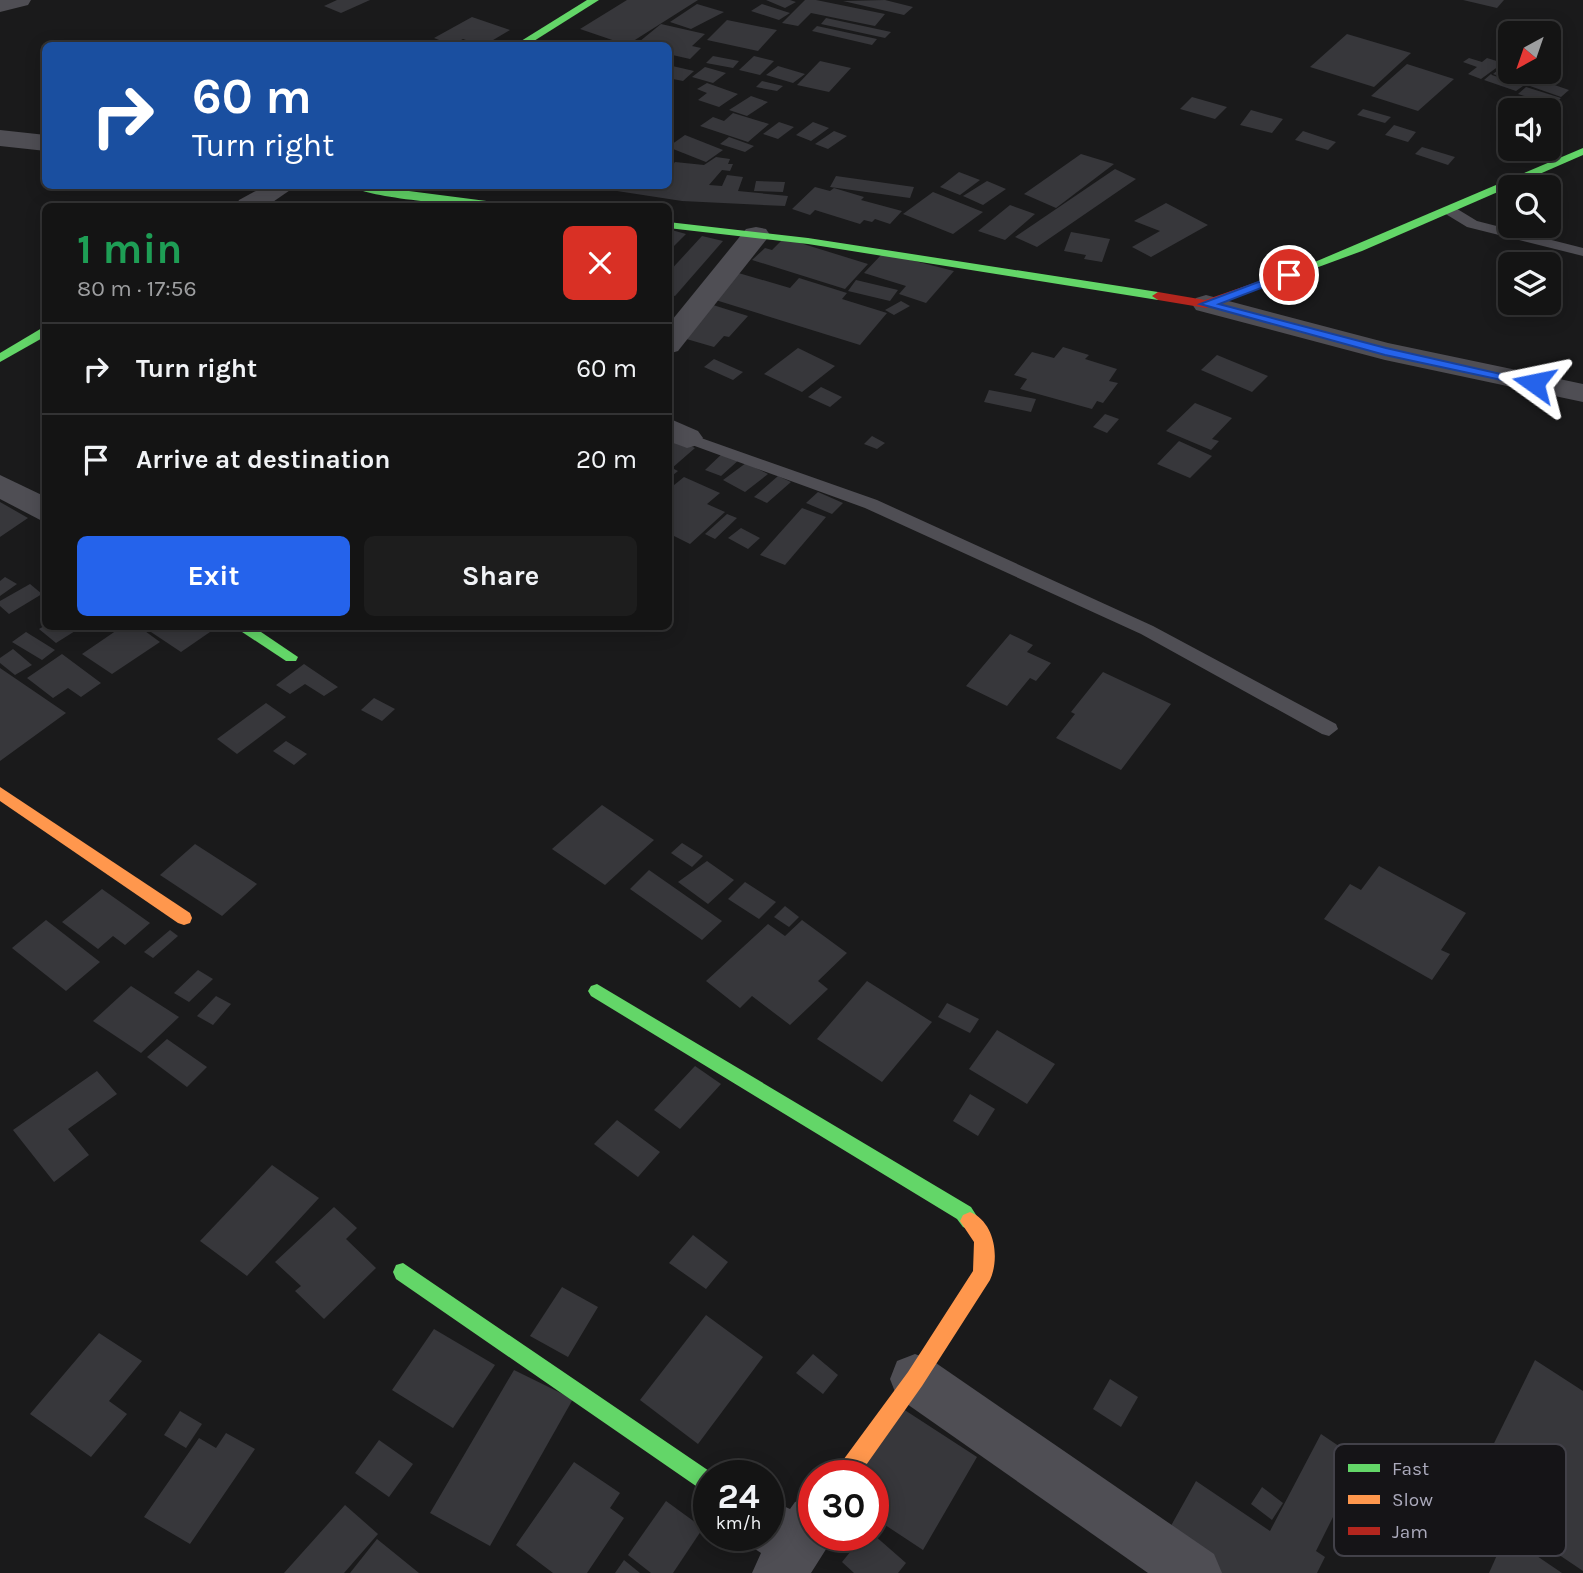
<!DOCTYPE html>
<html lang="en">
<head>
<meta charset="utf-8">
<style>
  body { margin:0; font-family:Karla,sans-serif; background:#1d1d1d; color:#f1f3f6; height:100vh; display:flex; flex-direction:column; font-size:26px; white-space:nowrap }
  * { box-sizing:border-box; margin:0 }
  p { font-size:23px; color:#9d9ea0 }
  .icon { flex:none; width:38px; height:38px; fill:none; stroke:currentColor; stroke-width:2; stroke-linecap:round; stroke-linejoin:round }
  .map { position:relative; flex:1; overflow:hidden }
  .drawer { position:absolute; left:42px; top:203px; width:630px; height:427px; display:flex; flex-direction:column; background:#141414; border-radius:10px; box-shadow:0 4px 18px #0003,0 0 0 2px #333334 }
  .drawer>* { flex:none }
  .banner { position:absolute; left:42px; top:42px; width:630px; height:147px; border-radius:10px; box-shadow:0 4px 18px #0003,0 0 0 2px #333334; background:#1a4fa0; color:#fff; overflow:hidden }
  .needle { width:46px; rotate:220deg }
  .buttons { position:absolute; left:1498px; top:21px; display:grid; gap:14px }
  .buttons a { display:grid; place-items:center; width:63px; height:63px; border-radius:10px; background:#141414; box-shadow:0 4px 18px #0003,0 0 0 2px #333334; font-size:35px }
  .speed { position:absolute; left:693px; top:1460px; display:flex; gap:14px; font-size:35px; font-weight:700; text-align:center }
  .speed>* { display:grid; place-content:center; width:91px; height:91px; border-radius:50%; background:#141414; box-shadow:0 4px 18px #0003,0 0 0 2px #333334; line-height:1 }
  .speed small { font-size:18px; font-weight:400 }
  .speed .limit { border:10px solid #d22; background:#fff; color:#111 }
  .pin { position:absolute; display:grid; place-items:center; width:60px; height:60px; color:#fff; margin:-30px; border:4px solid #fff; border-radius:50%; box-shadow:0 2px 7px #0007 }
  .me { position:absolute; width:77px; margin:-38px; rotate:282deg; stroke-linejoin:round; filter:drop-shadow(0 0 5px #0008) }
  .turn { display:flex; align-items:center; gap:24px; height:147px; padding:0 35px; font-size:32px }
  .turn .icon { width:91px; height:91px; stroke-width:2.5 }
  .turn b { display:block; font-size:49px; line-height:60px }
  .round { display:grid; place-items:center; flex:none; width:74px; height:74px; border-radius:10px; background:#1d1d1d }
  .summary { display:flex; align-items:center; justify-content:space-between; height:119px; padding:0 35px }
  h1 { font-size:42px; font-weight:700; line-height:52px; color:#1e9e55 }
  .primary-button { display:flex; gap:14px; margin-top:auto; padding:14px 35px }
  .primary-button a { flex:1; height:80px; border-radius:10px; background:#2563eb; color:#fff; font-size:28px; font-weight:700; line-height:80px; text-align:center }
  .primary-button a+a { background:#1d1d1d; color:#f1f3f6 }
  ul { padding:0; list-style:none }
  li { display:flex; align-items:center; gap:21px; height:91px; padding:0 35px; border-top:2px solid #333334 }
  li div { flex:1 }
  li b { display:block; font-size:26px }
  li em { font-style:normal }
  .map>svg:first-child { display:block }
</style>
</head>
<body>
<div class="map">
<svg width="1583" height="1573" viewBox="0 0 1583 1573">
  <rect width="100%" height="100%" fill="#1a1a1b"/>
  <g fill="#37373b">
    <path d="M337 0H370L341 13 324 6Z"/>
    <path d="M627 0H698L627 45 580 29Z"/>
    <path d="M766 0H790L796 2 785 8Z"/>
    <path d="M805 0H816L885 14 875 26 811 13 798 26 782 23Z"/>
    <path d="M885 0 913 7 904 15 843 1Z"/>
    <path d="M1463 0H1504L1497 8Z"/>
    <path d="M697 4 724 12 691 29 670 22Z"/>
    <path d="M762 4 790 13 779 20 751 11Z"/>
    <path d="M472 17 510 30 483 46 463 39 452 45 434 38Z"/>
    <path d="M826 18 891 32 885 38 821 24Z"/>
    <path d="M727 20 777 30 758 51 707 40Z"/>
    <path d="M661 24 705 34 692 46 701 48 690 59 668 54V46H634Z"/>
    <path d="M817 26 877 39 872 45 812 31Z"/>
    <path d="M1347 34 1411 53 1374 87 1310 67Z"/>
    <path d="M713 56 739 61 733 68 706 63Z"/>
    <path d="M754 56 774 61 760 75 739 70Z"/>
    <path d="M1469 58 1482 62 1487 58 1503 63 1481 79 1468 74 1477 67 1463 62Z"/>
    <path d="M820 61 851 68 829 92 797 85Z"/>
    <path d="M1407 64 1454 79 1418 111 1371 96Z"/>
    <path d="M668 65 694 71 683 81 668 78Z"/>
    <path d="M778 66 805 74 793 83 766 75Z"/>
    <path d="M705 67 726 73 713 83 692 77Z"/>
    <path d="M1502 67 1510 72 1534 77 1526 85 1493 74Z"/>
    <path d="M1491 74 1492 75 1523 86 1516 91 1484 80Z"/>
    <path d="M1537 79 1569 90 1561 97 1530 86Z"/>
    <path d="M762 81 783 86 777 91 756 87Z"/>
    <path d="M707 83 738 94 719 107 698 100 707 93 697 89Z"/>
    <path d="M1526 87 1561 98 1553 105 1518 94Z"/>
    <path d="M751 96 768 102 747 116 729 110Z"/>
    <path d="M1192 97 1227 107 1215 119 1180 109Z"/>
    <path d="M1363 109 1391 117 1385 123 1357 115Z"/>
    <path d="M1251 110 1283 119 1272 133 1240 125Z"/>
    <path d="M733 113 769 124 748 142 700 126 713 117 724 121Z"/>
    <path d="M779 122 794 127 778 139 763 134Z"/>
    <path d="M813 122 829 128 811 141 796 135Z"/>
    <path d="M1394 125 1416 132 1408 142 1385 135Z"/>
    <path d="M834 131 847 136 828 149 815 144Z"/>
    <path d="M1303 131 1336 142 1328 150 1295 140Z"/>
    <path d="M685 135 723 150 706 162 668 147Z"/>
    <path d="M729 137 754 146 745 152 720 144Z"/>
    <path d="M1422 147 1455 157 1448 165 1415 154Z"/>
    <path d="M1081 154 1114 164 1056 208 1024 194Z"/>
    <path d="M716 157 730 159 728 164H733L730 171 722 170 709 185 722 186 727 175 743 177 738 191 788 196 785 206 682 201 604 189 606 186H668V171L675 162 704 165Z"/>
    <path d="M1115 169 1136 179 1037 247 1015 237Z"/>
    <path d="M959 172 980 180 960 195 940 187Z"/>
    <path d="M836 176 914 187 910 198 830 187Z"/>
    <path d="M756 181 785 182 783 192 754 191Z"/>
    <path d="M987 181 1006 189 983 205 963 196Z"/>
    <path d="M815 187 830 191 834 188 864 197 861 200 902 211 890 224 875 219 872 222 864 220 860 224 815 210 810 215 792 209Z"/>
    <path d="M933 192 983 212 953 234 903 214Z"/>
    <path d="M1166 203 1208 225 1151 257 1132 247 1160 231 1134 221Z"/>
    <path d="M1010 205 1035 214 1005 240 978 231Z"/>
    <path d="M668 229 686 234 668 252Z"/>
    <path d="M1071 232 1110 239 1102 262 1084 259 1086 255 1064 251Z"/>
    <path d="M702 236 723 241 675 296 668 294V273Z"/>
    <path d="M784 238 868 264 845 289 752 260 765 248 772 250Z"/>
    <path d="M883 253 954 271 926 303 899 294 906 286 864 273Z"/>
    <path d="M735 272 790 288 799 278 847 293 842 299 887 313 860 345 709 298Z"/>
    <path d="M856 280 898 290 890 301 848 291Z"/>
    <path d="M901 301 910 306 894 315 885 310Z"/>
    <path d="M713 305 748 316 729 337 724 336 714 347 683 338Z"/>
    <path d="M1063 347 1089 355 1085 359 1117 369 1109 381 1118 383 1103 403 1097 401 1092 409 1020 389 1027 379 1014 375 1032 352 1054 358Z"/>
    <path d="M798 348 835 366 802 392 764 374Z"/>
    <path d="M1217 355 1268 376 1252 392 1201 370Z"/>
    <path d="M714 359 743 372 733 380 704 367Z"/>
    <path d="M821 387 842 397 830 407 808 397Z"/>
    <path d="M989 390 1036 399 1031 412 984 402Z"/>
    <path d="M1195 403 1232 418 1212 439 1219 441 1211 450 1166 431Z"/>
    <path d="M1105 414 1119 419 1107 433 1093 427Z"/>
    <path d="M668 436 695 448 672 468 678 471 668 479Z"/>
    <path d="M872 436 885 443 877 449 864 444Z"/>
    <path d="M1179 441 1212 456 1190 478 1157 464Z"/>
    <path d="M725 451 741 458 721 476 705 470Z"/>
    <path d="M746 463 768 474 745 492 723 480Z"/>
    <path d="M778 476 791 482 767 503 754 497Z"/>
    <path d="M684 477 720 493 707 504 725 512 690 544 668 533V490Z"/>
    <path d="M818 492 843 503 832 514 806 503Z"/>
    <path d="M0 502 28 518 0 537Z"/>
    <path d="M802 508 826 517 785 565 760 555Z"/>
    <path d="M727 514 737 518 715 539 705 534Z"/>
    <path d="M741 528 760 538 748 549 728 538Z"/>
    <path d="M5 577 17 584 0 596V581Z"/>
    <path d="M30 584 42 594 9 614 0 606V601Z"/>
    <path d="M46 625V626H83L56 643 39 629Z"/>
    <path d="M123 626H138L160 642 112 674 82 654Z"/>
    <path d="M142 626H200L210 632 181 652Z"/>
    <path d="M26 632 55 650 42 660 12 642Z"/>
    <path d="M1010 634 1033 645 1027 652 1051 663 1036 681 1030 678 1007 706 966 686Z"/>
    <path d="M13 649 32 665 15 675 0 663V658Z"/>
    <path d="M62 654 101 683 81 697 68 688 53 698 27 678Z"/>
    <path d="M304 664 338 687 324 696 305 684 290 694 276 685Z"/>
    <path d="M0 668 66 713 0 761Z"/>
    <path d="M1103 672 1171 704 1121 770 1056 738 1075 714 1071 712Z"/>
    <path d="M374 698 395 709 382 721 361 710Z"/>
    <path d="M266 703 286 717 237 754 217 739Z"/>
    <path d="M286 741 307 754 294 765 273 751Z"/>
    <path d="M602 805 654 840 605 885 552 849Z"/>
    <path d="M682 843 703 856 692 867 671 853Z"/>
    <path d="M195 844 257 884 222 916 160 875Z"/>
    <path d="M707 861 734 880 708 904 678 882Z"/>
    <path d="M1379 866 1466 913 1441 950 1450 954 1432 980 1324 919 1350 884 1361 890Z"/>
    <path d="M649 870 722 921 702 940 630 889Z"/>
    <path d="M745 882 776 902 759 919 728 899Z"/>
    <path d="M102 889 150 923 125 945 113 936 98 949 62 922Z"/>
    <path d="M785 906 799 917 789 927 774 917Z"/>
    <path d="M46 920 100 962 66 991 12 948Z"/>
    <path d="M802 920 847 953 818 981 828 989 790 1025 752 996 740 1008 706 981 768 924 785 936Z"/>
    <path d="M170 930 178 936 153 958 144 952Z"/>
    <path d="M198 970 213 979 189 1002 174 993Z"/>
    <path d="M867 981 932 1022 882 1082 817 1039Z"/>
    <path d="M131 986 179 1017 141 1053 93 1021Z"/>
    <path d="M216 996 231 1004 213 1025 197 1016Z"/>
    <path d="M947 1003 979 1019 970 1033 938 1017Z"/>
    <path d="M997 1030 1055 1064 1027 1104 969 1069Z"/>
    <path d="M167 1039 207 1067 187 1087 147 1057Z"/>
    <path d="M695 1066 721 1084 680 1129 654 1110Z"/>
    <path d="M97 1071 117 1094 68 1129 89 1155 54 1182 13 1130Z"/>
    <path d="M970 1094 995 1109 978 1136 953 1121Z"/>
    <path d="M617 1120 660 1152 638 1177 594 1144Z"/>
    <path d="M272 1165 319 1198 247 1276 200 1241Z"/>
    <path d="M334 1207 357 1228 346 1239 376 1268 324 1319 295 1291 301 1286 275 1262Z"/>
    <path d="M693 1235 728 1262 706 1289 669 1263Z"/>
    <path d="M562 1287 598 1307 568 1357 530 1336Z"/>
    <path d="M706 1315 763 1357 698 1444 640 1400Z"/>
    <path d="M434 1329 495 1365 453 1428 392 1390Z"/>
    <path d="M99 1333 142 1361 109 1401 127 1414 91 1457 30 1414Z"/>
    <path d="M813 1354 838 1375 823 1394 796 1373Z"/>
    <path d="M1535 1360 1583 1391V1571L1469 1494Z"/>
    <path d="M514 1370 573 1399 490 1546 430 1513Z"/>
    <path d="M1110 1379 1138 1397 1121 1427 1093 1409Z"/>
    <path d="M900 1407 977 1457 923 1550 873 1517V1475H859Z"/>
    <path d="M180 1411 202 1424 186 1448 164 1435Z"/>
    <path d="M226 1433 255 1449 190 1544 144 1517 199 1438 216 1448Z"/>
    <path d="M1321 1434 1361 1461 1316 1551 1325 1557 1317 1573H1210L1163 1540 1196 1481 1270 1531Z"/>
    <path d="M379 1440 413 1464 389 1497 355 1473Z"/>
    <path d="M743 1461 774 1475 768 1485V1475H737Z"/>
    <path d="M574 1462 620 1493 610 1508 624 1518 587 1573H553L516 1545Z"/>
    <path d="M1262 1487 1283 1503 1272 1520 1251 1504Z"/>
    <path d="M666 1501 703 1528 673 1573H651L628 1555Z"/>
    <path d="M345 1505 378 1534 344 1573H284Z"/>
    <path d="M864 1535H874L906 1563 898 1573H854L842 1562Z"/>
    <path d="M1506 1535 1562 1573H1489Z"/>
    <path d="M377 1539 419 1573H350Z"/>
    <path d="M624 1560 640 1573H615Z"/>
  </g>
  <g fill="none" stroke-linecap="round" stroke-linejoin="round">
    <g fill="#4f4e54" fill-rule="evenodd">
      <path d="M1444 207H1454L1477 221 1583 248V256L1467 227 1444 213Z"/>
      <path d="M687 433 877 500 1153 626 1336 724 1338 729 1329 736 1322 734 1141 634 865 508 681 441 679 438Z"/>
    </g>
    <g fill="#4f4e54" fill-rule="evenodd">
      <path d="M0 0H31L28 5 0 12Z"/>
      <path d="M0 130 46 135V151L0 146Z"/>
      <path d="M265 186H296L267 206H236L239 200Z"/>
      <path d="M756 227 766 229 770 235 678 351 668 354V325L746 229Z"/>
      <path d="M1206 295 1388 343 1583 384V402L1385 360 1196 310 1192 304 1196 298Z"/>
      <path d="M668 418 698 431 703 438 698 445 687 448 668 441Z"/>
      <path d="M0 475 46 497V523L0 499Z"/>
      <path d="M915 1354 933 1361 1214 1554 1222 1573H1148L897 1397 890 1379 897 1361Z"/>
      <path d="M814 1495V1535H835L811 1573H752L761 1553 749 1545 745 1535H768V1499L790 1509 795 1502Z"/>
    </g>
    <g fill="#63d668" fill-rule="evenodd">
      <path d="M587 0H599L526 46H513Z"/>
      <path d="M1583 148V155L1362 251 1313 269 1303 267Z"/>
      <path d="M351 186H370L502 203 508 206C482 208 369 199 351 186Z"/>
      <path d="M668 222 808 238 1158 292 1164 296 1158 300 808 244 668 228Z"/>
      <path d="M42 328H46V336L0 362V353Z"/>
      <path d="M233 626H252L298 657 296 661H286Z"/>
      <path d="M597 984 971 1207 980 1221 977 1227 970 1230 963 1227 957 1219 591 996 588 991 591 986Z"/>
      <path d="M403 1263 715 1475H709V1495L396 1279 393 1272 396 1265Z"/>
    </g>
    <g fill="#ff974d" fill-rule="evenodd">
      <path d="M0 787 190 913 192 918 190 923 184 925 178 923 0 801Z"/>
      <path d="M970 1212C995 1222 1000 1258 990 1280L922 1386 859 1475H835L838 1467 908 1372 973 1271 974 1242 960 1221 963 1215Z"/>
    </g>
    <path fill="#b3261e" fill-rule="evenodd" d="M1309 264 1313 265V269L1206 308 1158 300 1152 296 1158 292 1205 300Z"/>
  </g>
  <path fill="#2563eb" stroke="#184099" stroke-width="2" d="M1285 272 1295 275 1219 304 1386 348 1540 383 1534 387 1385 355 1200 304Z"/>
  <rect x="1334" y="1444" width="232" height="112" rx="10" fill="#151417" stroke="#424149" stroke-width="2"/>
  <rect x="1348" y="1464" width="32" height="8" fill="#63d668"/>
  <rect x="1348" y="1495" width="32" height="9" fill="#ff974d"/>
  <rect x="1348" y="1527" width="32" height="8" fill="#b3261e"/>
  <g font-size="19" fill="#abaabc">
    <text x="1392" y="1475">Fast</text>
    <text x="1392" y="1506">Slow</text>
    <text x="1392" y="1538">Jam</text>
  </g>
</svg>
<div class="buttons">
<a><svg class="needle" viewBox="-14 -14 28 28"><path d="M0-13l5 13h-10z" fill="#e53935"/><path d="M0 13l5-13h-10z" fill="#9d9ea0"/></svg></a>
<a><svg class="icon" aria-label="sound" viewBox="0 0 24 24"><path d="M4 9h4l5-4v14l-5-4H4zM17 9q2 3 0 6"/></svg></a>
<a><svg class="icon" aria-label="search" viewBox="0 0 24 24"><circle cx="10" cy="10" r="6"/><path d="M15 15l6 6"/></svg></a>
<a><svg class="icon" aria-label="layers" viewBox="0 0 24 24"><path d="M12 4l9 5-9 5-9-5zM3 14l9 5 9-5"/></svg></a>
</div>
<div class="speed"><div>24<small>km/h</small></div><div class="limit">30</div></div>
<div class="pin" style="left:1289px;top:275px;background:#d93025"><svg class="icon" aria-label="arrive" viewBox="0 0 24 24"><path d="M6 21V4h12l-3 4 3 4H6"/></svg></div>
<svg class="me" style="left:1534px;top:383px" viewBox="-20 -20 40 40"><path d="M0-17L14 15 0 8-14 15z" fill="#2563eb" stroke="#fff" stroke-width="4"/></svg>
<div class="banner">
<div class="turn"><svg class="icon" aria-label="right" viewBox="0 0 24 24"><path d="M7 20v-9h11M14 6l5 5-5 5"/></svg><div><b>60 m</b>Turn right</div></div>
</div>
<section class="drawer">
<div class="summary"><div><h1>1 min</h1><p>80 m · 17:56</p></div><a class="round" style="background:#d93025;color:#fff"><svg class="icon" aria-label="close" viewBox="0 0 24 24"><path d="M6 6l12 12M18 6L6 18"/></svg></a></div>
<ul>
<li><svg class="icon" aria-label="right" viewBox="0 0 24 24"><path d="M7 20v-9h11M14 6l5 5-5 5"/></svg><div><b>Turn right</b></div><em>60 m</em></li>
<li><svg class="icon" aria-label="arrive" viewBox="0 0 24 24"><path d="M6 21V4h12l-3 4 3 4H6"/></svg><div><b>Arrive at destination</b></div><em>20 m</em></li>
</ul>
<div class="primary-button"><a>Exit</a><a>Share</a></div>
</section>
</div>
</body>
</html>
